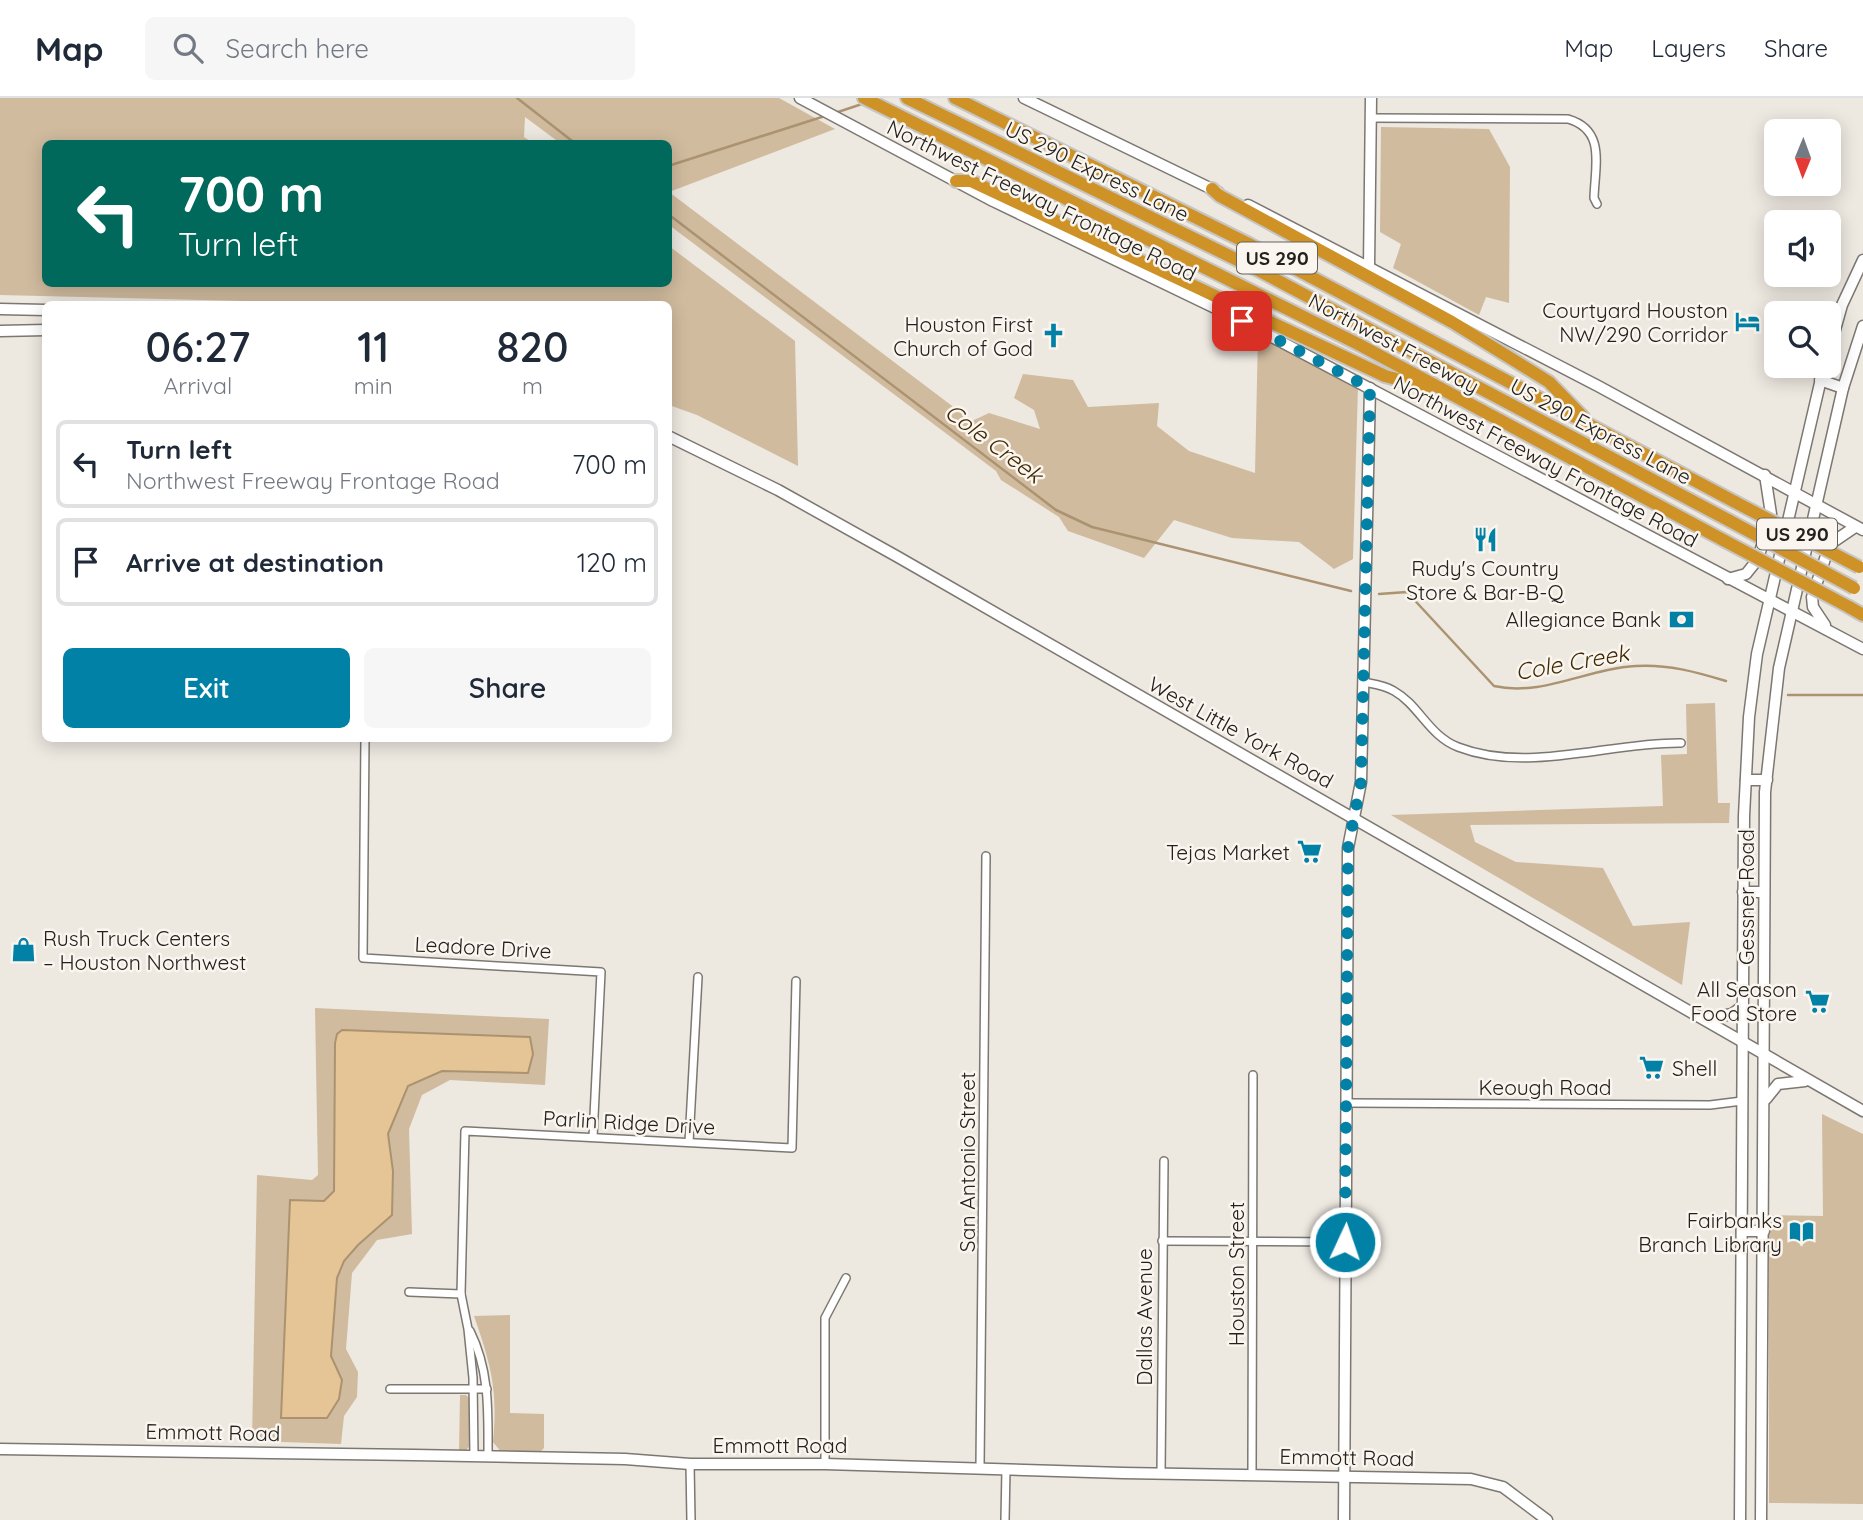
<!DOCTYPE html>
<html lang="en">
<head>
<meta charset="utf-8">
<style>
  body { margin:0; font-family:Quicksand,sans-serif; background:#f6f6f7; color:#1f2937; height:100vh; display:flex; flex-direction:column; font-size:26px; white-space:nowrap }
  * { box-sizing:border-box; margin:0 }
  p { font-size:23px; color:#747a83 }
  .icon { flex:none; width:38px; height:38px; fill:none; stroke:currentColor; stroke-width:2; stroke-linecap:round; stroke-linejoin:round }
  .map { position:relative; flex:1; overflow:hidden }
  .sheet { position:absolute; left:42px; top:203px; width:630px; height:441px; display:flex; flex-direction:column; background:#fff; border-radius:10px; box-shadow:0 4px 18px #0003 }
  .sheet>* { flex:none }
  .hud { position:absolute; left:42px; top:42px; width:630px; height:147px; border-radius:10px; box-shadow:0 4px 18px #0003; background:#00695c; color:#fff; overflow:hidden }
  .needle { width:46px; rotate:181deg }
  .tools { position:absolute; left:1764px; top:21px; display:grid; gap:14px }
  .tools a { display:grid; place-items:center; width:77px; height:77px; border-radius:10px; background:#fff; box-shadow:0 4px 18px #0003; font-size:35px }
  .pin { position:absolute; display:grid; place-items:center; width:60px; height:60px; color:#fff; margin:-30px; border-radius:14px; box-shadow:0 4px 10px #0006 }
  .me { position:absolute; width:77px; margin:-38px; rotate:3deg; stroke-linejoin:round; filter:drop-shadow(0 0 5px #0008) }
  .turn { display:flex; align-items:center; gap:24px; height:147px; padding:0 21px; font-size:32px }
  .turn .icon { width:91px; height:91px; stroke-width:2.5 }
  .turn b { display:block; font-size:49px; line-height:60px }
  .eta { display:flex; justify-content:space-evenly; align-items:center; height:119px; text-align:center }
  .eta b { font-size:42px; font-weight:600; line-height:49px }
  .primary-button { display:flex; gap:14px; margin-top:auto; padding:14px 21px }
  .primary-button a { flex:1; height:80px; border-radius:10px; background:#0081a5; color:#fff; font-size:28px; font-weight:600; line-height:80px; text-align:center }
  .primary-button a+a { background:#f6f6f7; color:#1f2937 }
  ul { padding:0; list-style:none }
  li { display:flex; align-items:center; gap:21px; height:88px; margin:0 14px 10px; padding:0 7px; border:4px solid #e0e1e3; border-radius:10px }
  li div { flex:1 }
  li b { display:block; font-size:26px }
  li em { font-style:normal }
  header { display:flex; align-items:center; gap:42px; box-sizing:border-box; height:98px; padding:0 35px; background:#fff; border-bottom:2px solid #e0e1e3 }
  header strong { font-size:33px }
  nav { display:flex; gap:38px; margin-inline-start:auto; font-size:24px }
  .search { width:490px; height:63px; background:#f6f6f7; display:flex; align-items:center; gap:18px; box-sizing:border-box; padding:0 24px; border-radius:10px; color:#747a83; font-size:26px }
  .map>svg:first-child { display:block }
</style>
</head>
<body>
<header>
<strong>Map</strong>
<div class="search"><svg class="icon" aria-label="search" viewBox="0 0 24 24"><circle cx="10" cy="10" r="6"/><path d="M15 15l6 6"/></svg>Search here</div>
<nav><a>Map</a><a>Layers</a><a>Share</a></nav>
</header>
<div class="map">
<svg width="1863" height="1422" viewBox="0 0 1863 1422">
  <rect width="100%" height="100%" fill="#ede8e0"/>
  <g fill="#d0bb9e">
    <path d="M0 0H779L835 31 669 94 972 323 989 315 1040 331 1034 312 1014 300 1023 276 1073 282 1088 309 1159 305 1157 328 1189 353 1255 375 1258 237 1358 288 1353 461 1334 471 1299 444 1232 440 1174 422 1144 460 1068 433 1059 419 1001 382 996 373 669 127 668 46 560 45 525 19 524 39 533 45 46 46V186H668L669 148 795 243 798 368 697 317 669 307 668 206H272L244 203 0 197Z"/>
    <path d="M1381 29 1489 31 1510 69 1509 205 1486 199 1479 217 1393 170 1401 146 1380 134Z"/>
    <path d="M1715 605 1718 705H1730L1729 725 1470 727 1475 744 1516 764 1603 770 1633 828 1690 824 1682 887 1391 717 1663 708 1661 657 1687 656 1686 606Z"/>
    <path d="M315 910 549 921 545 987 450 982 422 997 409 1031 412 1136 377 1142 352 1175 346 1251 358 1274 357 1299 344 1318 341 1346 252 1343 257 1077 312 1082 318 1077Z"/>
    <path d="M1822 1016 1863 1036V1406L1769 1405V1117L1823 1118Z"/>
    <path d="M510 1217V1315L544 1316V1350L535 1359 502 1355 493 1344C498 1292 491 1267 474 1218Z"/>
    <path d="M460 1297H466L472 1303 471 1347 463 1355 459 1354Z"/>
  </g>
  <path fill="#e5c495" stroke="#ab9371" stroke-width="2" d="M342 932 530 939 533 956 528 975 442 973 408 988 388 1036 393 1073 392 1117 358 1147 344 1163 337 1180 331 1258 342 1282 339 1301 327 1320H281L290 1102 324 1103 334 1093 335 945 337 936Z"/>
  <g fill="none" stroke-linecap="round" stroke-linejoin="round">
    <g stroke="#ab9371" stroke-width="2.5">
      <path d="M517 0 576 46"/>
      <path d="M835 15 865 5"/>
      <path d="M668 68 825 18"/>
      <path d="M668 116 1056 412 1092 429 1351 493"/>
      <path d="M1379 496 1407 494 1494 588C1542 599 1589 570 1636 568 1668 566 1696 574 1726 583"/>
      <path d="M1788 597H1863"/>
    </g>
    <defs>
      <g id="street">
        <path d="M1371 20 1568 21C1606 32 1595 67 1594 100L1597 106"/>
        <path d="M1363 584C1373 586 1384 587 1394 593 1419 607 1429 638 1458 649 1528 676 1609 644 1681 645"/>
        <path d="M365 640 363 860 601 874 593 1039"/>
        <path d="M1348 1005 1710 1007 1742 1003"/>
        <path d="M689 1044 698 879"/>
        <path d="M1162 1143 1345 1144"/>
        <path d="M409 1194 461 1196"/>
        <path d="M470 1233C490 1273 488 1314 488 1358"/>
        <path d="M390 1291H487"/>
        <path d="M474 1358 473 1280 468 1231 461 1196 465 1033 792 1050 796 883"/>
        <path d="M690 1366 691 1422"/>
        <path d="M825 1366V1220L846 1180"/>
        <path d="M980 1369 986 758"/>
        <path d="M1252 1375 1253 977"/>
        <path d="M1161 1376 1164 1063"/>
        <path d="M1005 1422 1006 1371"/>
      </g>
      <g id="secondary">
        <path d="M800 0 993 103 1242 223 1863 551"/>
        <path d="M1024 0 1218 94"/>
        <path d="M1248 107 1598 288 1863 432"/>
        <path d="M1369 169 1371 0"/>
        <path d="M0 211 46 212"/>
        <path d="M0 233 46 232"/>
        <path d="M1829 253 1842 207 1863 162"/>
        <path d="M1820 282 1843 290"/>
        <path d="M668 338 778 392 898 459 1863 1013"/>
        <path d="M1728 481 1746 476 1758 461 1771 416 1765 377"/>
        <path d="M1825 527 1813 509 1812 499 1830 446 1855 429"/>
        <path d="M1746 682H1767"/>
        <path d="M1743 794H1764"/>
        <path d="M1706 921 1732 916 1743 908"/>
        <path d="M1766 1001 1778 986 1805 983"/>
        <path d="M1742 1133H1764"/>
        <path d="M0 1351 414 1357 625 1361 690 1366H825L1123 1375 1471 1381 1503 1389 1547 1422"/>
        <path d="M1344 1422 1348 750 1361 684 1370 290"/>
        <path d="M1740 1422 1744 718 1749 619 1757 556 1824 268"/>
        <path d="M1761 1422 1765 694 1779 570 1843 290 1863 228"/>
      </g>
      <g id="highway">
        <path d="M864 0 1358 246 1725 443"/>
        <path d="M907 0 1256 171 1730 423"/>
        <path d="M955 0 1249 146 1735 404"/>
        <path d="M956 83H971L1385 278 1427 289"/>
        <path d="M1212 91 1220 98 1452 224 1549 284 1583 319"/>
        <path d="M1849 509 1863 517"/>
      </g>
    </defs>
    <use href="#street" stroke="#7c7771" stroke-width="10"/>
    <use href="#secondary" stroke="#7c7771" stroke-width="13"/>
    <use href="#highway" stroke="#c6c5c4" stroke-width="16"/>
    <use href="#street" stroke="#fff" stroke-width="7"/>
    <use href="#secondary" stroke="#fff" stroke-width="10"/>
    <use href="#highway" stroke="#cf9226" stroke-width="12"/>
    <defs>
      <g id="highway-bridge">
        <path d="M1735 404 1859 469"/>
        <path d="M1730 423 1854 490"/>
        <path d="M1725 443 1849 509"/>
      </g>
    </defs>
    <use href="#highway-bridge" stroke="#c6c5c4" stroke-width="16" stroke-linecap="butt"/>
    <use href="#highway-bridge" stroke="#cf9226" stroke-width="12"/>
  </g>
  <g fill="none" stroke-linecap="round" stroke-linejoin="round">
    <path stroke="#0081a5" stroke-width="12" stroke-dasharray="0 21.6" d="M1242 223 1370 290 1361 684 1348 750 1345 1144"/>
  </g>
  <defs>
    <symbol id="hotel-bare" viewBox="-9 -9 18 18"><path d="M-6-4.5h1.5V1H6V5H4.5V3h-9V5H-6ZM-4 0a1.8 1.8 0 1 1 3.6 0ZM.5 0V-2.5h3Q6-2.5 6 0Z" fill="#0081a5" stroke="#faf5ee" stroke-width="2.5" paint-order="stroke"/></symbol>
    <symbol id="church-bare" viewBox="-9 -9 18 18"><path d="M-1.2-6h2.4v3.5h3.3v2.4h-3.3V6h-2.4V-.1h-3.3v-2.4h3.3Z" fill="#0081a5" stroke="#faf5ee" stroke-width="2.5" paint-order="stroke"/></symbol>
    <symbol id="restaurant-bare" viewBox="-9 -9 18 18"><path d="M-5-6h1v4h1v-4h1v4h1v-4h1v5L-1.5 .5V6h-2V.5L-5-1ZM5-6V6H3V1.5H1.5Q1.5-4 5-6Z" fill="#0081a5" stroke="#faf5ee" stroke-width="2.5" paint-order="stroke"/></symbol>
    <symbol id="bank-bare" viewBox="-9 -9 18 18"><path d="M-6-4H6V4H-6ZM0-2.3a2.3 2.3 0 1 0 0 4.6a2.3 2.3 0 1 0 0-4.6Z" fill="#0081a5" stroke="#faf5ee" stroke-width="2.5" paint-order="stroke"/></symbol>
    <symbol id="supermarket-bare" viewBox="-9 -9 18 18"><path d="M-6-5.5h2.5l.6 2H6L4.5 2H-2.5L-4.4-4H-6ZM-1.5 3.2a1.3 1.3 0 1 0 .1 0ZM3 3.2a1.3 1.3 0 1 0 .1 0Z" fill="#0081a5" stroke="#faf5ee" stroke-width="2.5" paint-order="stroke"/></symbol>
    <symbol id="shop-bare" viewBox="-9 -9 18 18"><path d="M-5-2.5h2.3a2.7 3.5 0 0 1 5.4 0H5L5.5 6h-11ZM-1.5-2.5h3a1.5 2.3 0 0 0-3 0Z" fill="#0081a5" stroke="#faf5ee" stroke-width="2.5" paint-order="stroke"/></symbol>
    <symbol id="library-bare" viewBox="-9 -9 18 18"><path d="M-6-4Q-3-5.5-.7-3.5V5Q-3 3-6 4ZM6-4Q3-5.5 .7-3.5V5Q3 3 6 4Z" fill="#0081a5" stroke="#faf5ee" stroke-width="2.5" paint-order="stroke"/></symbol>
  </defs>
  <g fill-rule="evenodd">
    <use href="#hotel-bare" x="1730" y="206" width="35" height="35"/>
    <use href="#church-bare" x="1036" y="220" width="35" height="35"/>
    <use href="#restaurant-bare" x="1468" y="424" width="35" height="35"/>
    <use href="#bank-bare" x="1664" y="504" width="35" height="35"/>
    <use href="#supermarket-bare" x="1292" y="736" width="35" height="35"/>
    <use href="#shop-bare" x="6" y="834" width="35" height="35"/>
    <use href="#supermarket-bare" x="1800" y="886" width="35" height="35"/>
    <use href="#supermarket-bare" x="1634" y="952" width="35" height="35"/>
    <use href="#library-bare" x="1784" y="1116" width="35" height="35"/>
  </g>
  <g text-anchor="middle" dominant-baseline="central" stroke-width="5" stroke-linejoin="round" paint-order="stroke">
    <g fill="#faf5ee" stroke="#64615c" stroke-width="2">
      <rect x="1237" y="144.5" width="80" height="31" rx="5"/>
      <rect x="1757" y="420.5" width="80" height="31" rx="5"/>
    </g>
    <g font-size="19" font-weight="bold" fill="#23211e">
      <text x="1277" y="160">US 290</text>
      <text x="1797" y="436">US 290</text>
    </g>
    <g font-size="21" fill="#23211e" stroke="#faf5ee">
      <text transform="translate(1097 73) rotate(26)">US 290 Express Lane</text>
      <text transform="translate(1042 102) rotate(26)">Northwest Freeway Frontage Road</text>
      <text transform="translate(1394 245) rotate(28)">Northwest Freeway</text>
      <text transform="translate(1601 333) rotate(28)">US 290 Express Lane</text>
      <text transform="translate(1546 363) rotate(28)">Northwest Freeway Frontage Road</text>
      <text transform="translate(1241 634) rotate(29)">West Little York Road</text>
      <text transform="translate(1746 799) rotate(-90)">Gessner Road</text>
      <text transform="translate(483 849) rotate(3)">Leadore Drive</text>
      <text x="1545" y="989">Keough Road</text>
      <text transform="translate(629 1024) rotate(3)">Parlin Ridge Drive</text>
      <text transform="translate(967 1064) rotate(-90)">San Antonio Street</text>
      <text transform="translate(1236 1176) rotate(-90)">Houston Street</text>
      <text transform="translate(1144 1219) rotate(-90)">Dallas Avenue</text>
      <text transform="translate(213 1334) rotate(1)">Emmott Road</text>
      <text x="780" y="1347">Emmott Road</text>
      <text transform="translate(1347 1359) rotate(1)">Emmott Road</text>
    </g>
    <g font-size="21" fill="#23211e" stroke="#faf5ee" text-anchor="end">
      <text x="1728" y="212">Courtyard Houston<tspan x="1728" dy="24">NW/290 Corridor</tspan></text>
      <text x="1033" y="226">Houston First<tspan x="1033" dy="24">Church of God</tspan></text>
      <text x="1485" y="470" text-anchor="middle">Rudy's Country<tspan x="1485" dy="24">Store &amp; Bar-B-Q</tspan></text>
      <text x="1661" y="521">Allegiance Bank</text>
      <text x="1290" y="754">Tejas Market</text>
      <text x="43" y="840" text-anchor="start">Rush Truck Centers<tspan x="43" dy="24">– Houston Northwest</tspan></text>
      <text x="1797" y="891">All Season<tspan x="1797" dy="24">Food Store</tspan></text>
      <text x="1672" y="970" text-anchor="start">Shell</text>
      <text x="1782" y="1122">Fairbanks<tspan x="1782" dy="24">Branch Library</tspan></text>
    </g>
    <g font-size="23" font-style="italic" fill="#3e2801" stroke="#faf5ee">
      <text transform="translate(994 345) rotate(37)">Cole Creek</text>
      <text transform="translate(1572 564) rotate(-10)">Cole Creek</text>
    </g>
  </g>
</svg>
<div class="tools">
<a><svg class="needle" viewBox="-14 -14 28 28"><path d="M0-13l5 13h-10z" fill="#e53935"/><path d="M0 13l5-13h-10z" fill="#747a83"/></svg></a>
<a><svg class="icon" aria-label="sound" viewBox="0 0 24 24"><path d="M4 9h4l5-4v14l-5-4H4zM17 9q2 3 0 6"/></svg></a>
<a><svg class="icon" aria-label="search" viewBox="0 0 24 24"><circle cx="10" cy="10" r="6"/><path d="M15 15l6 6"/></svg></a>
</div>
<div class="pin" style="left:1242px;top:223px;background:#d93025"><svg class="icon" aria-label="arrive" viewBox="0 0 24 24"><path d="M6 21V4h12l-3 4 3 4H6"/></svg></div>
<svg class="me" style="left:1345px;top:1144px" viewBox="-20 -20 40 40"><circle r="17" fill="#0081a5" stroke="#fff" stroke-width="3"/><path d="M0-11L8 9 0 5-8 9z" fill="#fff"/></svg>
<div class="hud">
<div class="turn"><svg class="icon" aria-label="left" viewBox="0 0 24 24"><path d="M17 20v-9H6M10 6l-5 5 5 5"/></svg><div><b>700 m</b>Turn left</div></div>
</div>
<section class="sheet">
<div class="eta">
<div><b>06:27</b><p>Arrival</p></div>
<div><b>11</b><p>min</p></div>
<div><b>820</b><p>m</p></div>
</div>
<ul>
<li><svg class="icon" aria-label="left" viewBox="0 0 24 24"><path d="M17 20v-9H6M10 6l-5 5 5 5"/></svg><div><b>Turn left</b><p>Northwest Freeway Frontage Road</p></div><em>700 m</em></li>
<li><svg class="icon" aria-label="arrive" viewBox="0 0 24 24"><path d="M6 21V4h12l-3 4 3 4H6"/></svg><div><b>Arrive at destination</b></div><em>120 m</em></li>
</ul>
<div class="primary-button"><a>Exit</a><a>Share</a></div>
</section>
</div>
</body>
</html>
